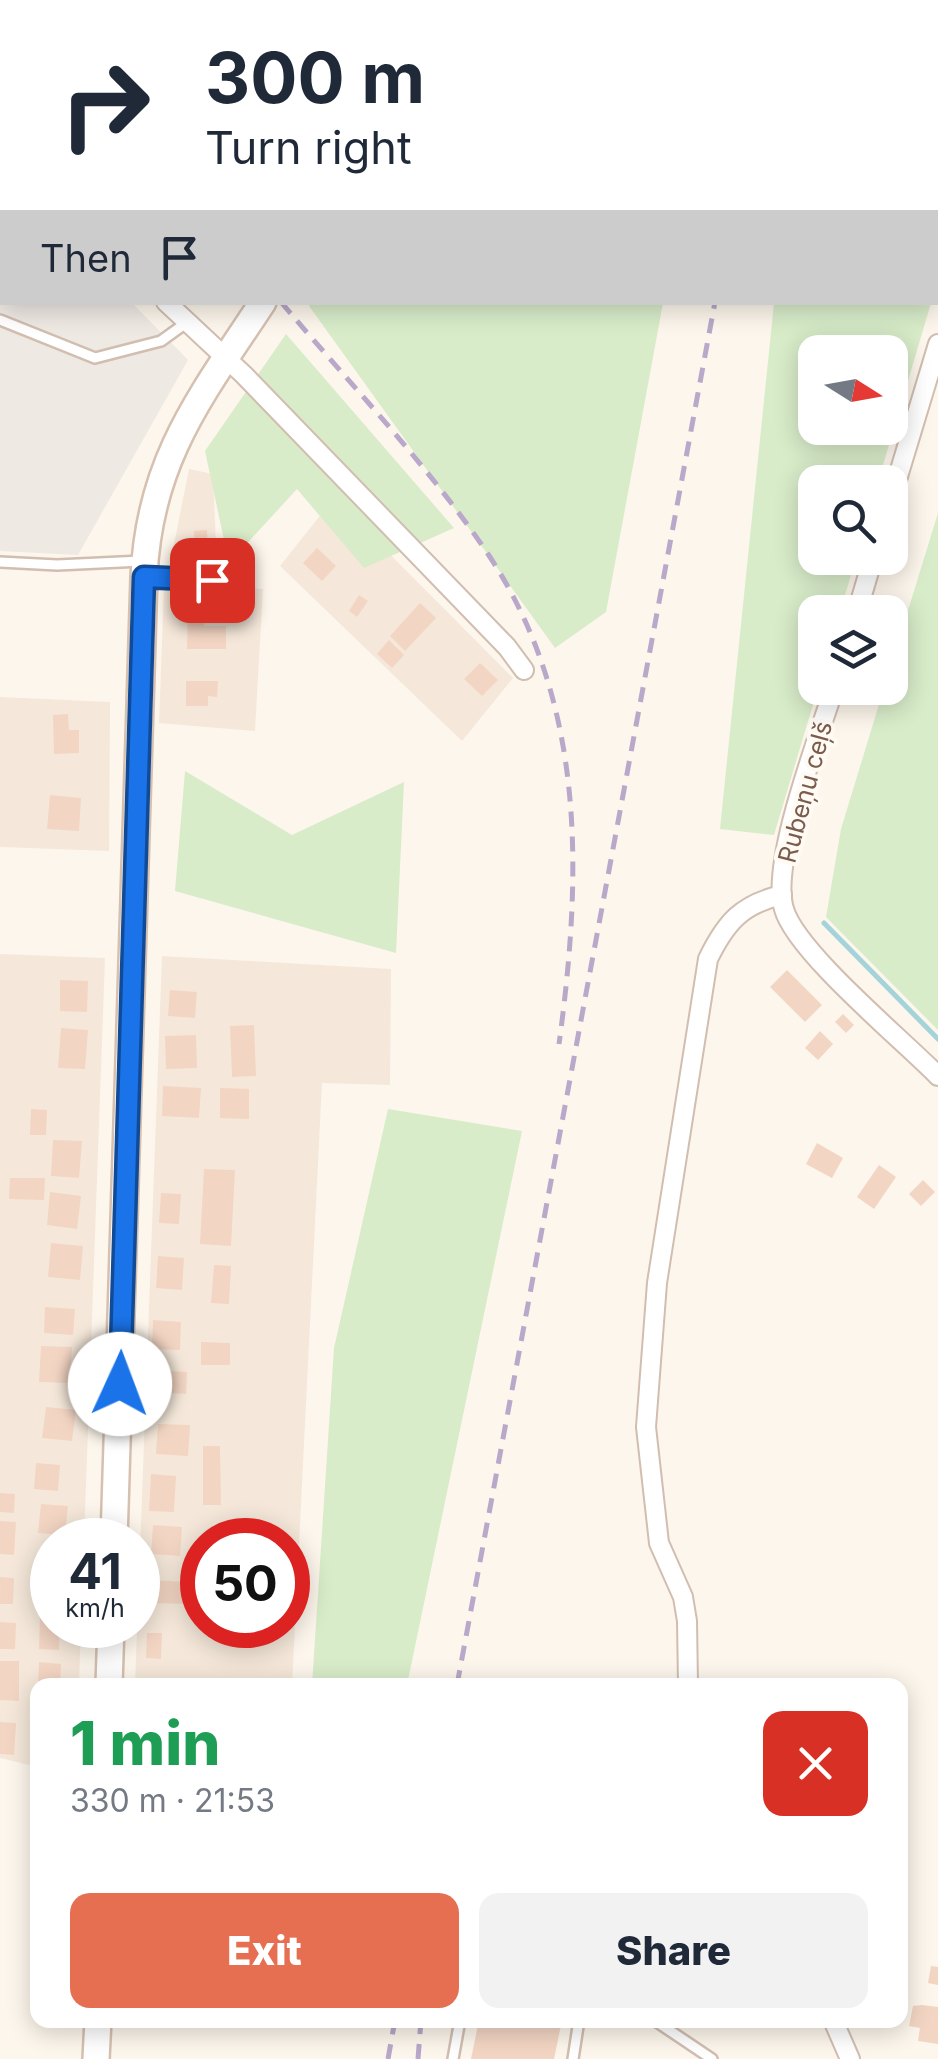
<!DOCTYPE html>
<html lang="en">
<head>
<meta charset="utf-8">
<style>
  body { margin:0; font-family:Inter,sans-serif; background:#f2f2f3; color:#1f2937; height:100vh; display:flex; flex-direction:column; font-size:38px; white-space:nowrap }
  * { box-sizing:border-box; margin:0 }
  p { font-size:32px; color:#747a83 }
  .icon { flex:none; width:55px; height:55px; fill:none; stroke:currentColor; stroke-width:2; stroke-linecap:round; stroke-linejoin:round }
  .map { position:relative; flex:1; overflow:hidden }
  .sheet { position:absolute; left:30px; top:1678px; width:878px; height:350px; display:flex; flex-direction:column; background:#fff; border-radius:20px; box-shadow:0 5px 25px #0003 }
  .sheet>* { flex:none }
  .guide { position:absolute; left:0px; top:0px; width:940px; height:305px; box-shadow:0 5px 25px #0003; background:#fff; color:#1f2937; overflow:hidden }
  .needle { width:65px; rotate:101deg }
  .fabs { position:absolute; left:798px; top:335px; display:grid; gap:20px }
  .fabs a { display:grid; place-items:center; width:110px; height:110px; border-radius:20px; background:#fff; box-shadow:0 5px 25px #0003; font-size:50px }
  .speed { position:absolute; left:30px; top:1518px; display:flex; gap:20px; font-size:50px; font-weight:700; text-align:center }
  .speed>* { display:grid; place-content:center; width:130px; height:130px; border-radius:50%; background:#fff; box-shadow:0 5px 25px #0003; line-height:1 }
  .speed small { font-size:25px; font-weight:400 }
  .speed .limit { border:15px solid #d22; background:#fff; color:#111 }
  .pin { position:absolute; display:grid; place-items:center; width:85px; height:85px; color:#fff; margin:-42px; border-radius:20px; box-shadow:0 5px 15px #0006 }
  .me { position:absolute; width:110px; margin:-55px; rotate:2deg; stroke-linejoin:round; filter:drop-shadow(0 0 8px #0008) }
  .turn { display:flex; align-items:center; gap:35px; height:210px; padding:0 40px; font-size:45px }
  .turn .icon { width:130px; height:130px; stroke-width:2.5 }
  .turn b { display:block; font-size:70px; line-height:85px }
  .then { display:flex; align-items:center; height:95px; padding:0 40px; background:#0003; gap:20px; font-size:38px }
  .round { display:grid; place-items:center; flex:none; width:105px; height:105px; border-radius:20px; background:#f2f2f3 }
  .head { display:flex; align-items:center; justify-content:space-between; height:170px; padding:0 40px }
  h1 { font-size:60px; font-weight:800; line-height:75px; color:#1e9e55 }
  .button { display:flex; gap:20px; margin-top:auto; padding:20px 40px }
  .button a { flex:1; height:115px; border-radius:20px; background:#e76f51; color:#fff; font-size:40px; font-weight:800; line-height:115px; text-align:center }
  .button a+a { background:#f2f2f3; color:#1f2937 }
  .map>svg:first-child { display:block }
</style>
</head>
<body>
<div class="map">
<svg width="938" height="2059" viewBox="0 0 938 2059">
  <rect width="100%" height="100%" fill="#fdf6ec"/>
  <g fill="#f5e8da" fill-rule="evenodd">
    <path d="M189 469 213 474 217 570 169 569Z"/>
    <path d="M334 498 513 678 462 741 280 566Z"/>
    <path d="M164 586 263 589 255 731 159 723Z"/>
    <path d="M0 697 110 702 109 851 0 847Z"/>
    <path d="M0 954 105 958 84 1540H52V1625H81L79 1685H38L37 1767 0 1758Z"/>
    <path d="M162 956 391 969 390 1085 322 1083 292 1685H135ZM202 1540H288V1625H202Z"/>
  </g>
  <g fill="#efe9e4">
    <path d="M0 0H150L2 2V117Z"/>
    <path d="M0 169 2 302 132 303 188 360 78 555 0 551Z"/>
  </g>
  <g fill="#d8ecc9" fill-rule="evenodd">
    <path d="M842 0H938V282V2Z"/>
    <path d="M311 303H663L606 612 555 648 309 306Z"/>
    <path d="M774 303H931L878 482H815V558H856L840 612H815L818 688 774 835 720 829ZM890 352V428H815V352Z"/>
    <path d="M286 334 454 528 364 568 297 489 229 563 205 451Z"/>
    <path d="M938 513V1030L826 917 841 829 884 688H890V669Z"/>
    <path d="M185 771 292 835 404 782 396 953 175 891Z"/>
    <path d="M388 1109 522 1131 407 1685H312L334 1348Z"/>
  </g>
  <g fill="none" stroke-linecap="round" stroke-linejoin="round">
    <path stroke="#a5d3da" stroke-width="5" d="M824 923 938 1039"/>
  </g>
  <g fill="#f3d5c3">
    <path d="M207 530 209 560 196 561 194 531Z"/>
    <path d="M317 548 336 566 322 581 303 563Z"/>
    <path d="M359 595 368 601 357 617 349 611Z"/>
    <path d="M420 603 436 618 405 651 390 636Z"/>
    <path d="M188 608 204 609V626H226V649H187Z"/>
    <path d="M389 640 404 655 392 668 377 654Z"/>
    <path d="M480 663 498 680 482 696 464 679Z"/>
    <path d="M186 681H218L217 697 208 696V706H186Z"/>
    <path d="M68 714 69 730H79V753L54 754 53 715Z"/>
    <path d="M50 795 81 798 79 831 47 829Z"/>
    <path d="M787 970 822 1005 805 1022 770 987Z"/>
    <path d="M60 980 88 981 87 1012 60 1011Z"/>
    <path d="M170 990 197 992 195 1018 168 1016Z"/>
    <path d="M843 1014 854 1025 846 1033 835 1022Z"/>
    <path d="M254 1025 256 1076 232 1077 230 1026Z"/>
    <path d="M61 1028 88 1030 85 1069 58 1068Z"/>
    <path d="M820 1031 833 1044 818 1060 805 1048Z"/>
    <path d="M196 1035 197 1068 166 1069 165 1036Z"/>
    <path d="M163 1086 201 1088 199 1118 162 1116Z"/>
    <path d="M220 1088 249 1089V1119L220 1118Z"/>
    <path d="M31 1109 47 1110 46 1135H30Z"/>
    <path d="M53 1140 82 1141 79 1178 51 1176Z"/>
    <path d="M817 1143 843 1158 832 1178 806 1164Z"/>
    <path d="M879 1165 896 1177 874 1209 857 1197Z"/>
    <path d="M204 1169 235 1170 231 1246 200 1244Z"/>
    <path d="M10 1178H45L44 1200 9 1199Z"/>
    <path d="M923 1180 935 1192 921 1206 909 1194Z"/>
    <path d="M50 1192 81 1196 77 1229 47 1225Z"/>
    <path d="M161 1193 181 1194 179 1224 159 1223Z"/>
    <path d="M51 1243 83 1246 80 1280 48 1277Z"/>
    <path d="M158 1256 184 1258 182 1290 156 1288Z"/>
    <path d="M214 1265 231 1266 229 1304 211 1303Z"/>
    <path d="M45 1307 75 1309 73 1335 44 1333Z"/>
    <path d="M153 1320 181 1322 180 1350 152 1349Z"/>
    <path d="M201 1342 230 1343V1365H201Z"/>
    <path d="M41 1346 72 1347 70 1383 39 1382Z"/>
    <path d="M154 1370 187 1372 186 1394 153 1392Z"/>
    <path d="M46 1407 76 1410 72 1441 42 1438Z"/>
    <path d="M158 1424 190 1425 188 1456 156 1454Z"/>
    <path d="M203 1446H220L221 1505H203Z"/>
    <path d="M36 1463 60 1465 58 1491 34 1489Z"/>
    <path d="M151 1474 176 1476 174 1512 149 1511Z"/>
    <path d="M0 1493 15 1494 14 1513 0 1512Z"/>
    <path d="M41 1504 68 1506 65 1535 38 1533Z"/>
    <path d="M0 1521 16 1522 14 1555 0 1554Z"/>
    <path d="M233 1522 235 1540H220L218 1524Z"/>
    <path d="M153 1525 182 1527 180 1556 151 1554Z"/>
    <path d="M41 1565H52V1596H40Z"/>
    <path d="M0 1577 14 1578 13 1604H0Z"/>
    <path d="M151 1580 188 1582 187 1604 150 1603Z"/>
    <path d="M40 1618H52V1625H60L59 1650 39 1649Z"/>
    <path d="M0 1622 16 1623 15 1649H0Z"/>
    <path d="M147 1633H162L161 1659 146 1658Z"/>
    <path d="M0 1661H19V1701L0 1700Z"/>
    <path d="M39 1662 61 1664 60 1685H38Z"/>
    <path d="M0 1722 16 1723 14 1755 0 1754Z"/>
    <path d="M931 1966 938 1967V1985L928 1983Z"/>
    <path d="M922 2005 938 2007V2044L918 2041 920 2028 909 2026 913 2006Z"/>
    <path d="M479 2020 561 2025 554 2059H471Z"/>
  </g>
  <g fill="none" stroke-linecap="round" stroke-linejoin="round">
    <defs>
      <g id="service">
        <path d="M0 320 95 358 161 341 186 323"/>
        <path d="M0 562 57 565 142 561"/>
        <path d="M654 2020 712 2059"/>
        <path d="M453 2059 460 2020"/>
        <path d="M573 2059 579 2020"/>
      </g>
      <g id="minor">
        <path d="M0 136 2 138"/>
        <path d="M166 302 244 375 507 647 524 670"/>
        <path d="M890 503 938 344"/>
        <path d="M144 577 212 580"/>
        <path d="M857 612 873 558"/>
        <path d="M834 688C819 736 770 863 784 909 796 952 903 1040 938 1076"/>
        <path d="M688 1685 687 1621 683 1597 659 1543 646 1427 657 1283 708 959C726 922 742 904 782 895"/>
        <path d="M833 2020 850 2059"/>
      </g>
      <g id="secondary">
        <path d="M456 2 457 0"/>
        <path d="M114 1540 144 577C149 460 201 396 263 302"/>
        <path d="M109 1685 111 1625"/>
        <path d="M96 2059 98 2020"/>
      </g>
    </defs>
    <use href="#service" stroke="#d1beb0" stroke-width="14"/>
    <use href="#minor" stroke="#d1beb0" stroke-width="22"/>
    <use href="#secondary" stroke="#d6c0b0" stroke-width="30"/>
    <use href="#service" stroke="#fff" stroke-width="9"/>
    <use href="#minor" stroke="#fff" stroke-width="18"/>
    <use href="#secondary" stroke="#fff" stroke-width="25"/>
    <g stroke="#b9a8c9" stroke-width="5" stroke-dasharray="15 10" stroke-linecap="butt">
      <path d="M757 2 758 0"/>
      <path d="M281 302C350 384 428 465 488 554 587 703 582 875 559 1044"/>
      <path d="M457 1685 715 302"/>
      <path d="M388 2059 395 2020"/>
      <path d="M418 2059 421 2020"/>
    </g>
  </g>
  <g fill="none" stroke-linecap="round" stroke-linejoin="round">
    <defs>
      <path id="route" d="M120 1384 144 577 212 580"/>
    </defs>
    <use href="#route" stroke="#114b97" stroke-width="25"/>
    <use href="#route" stroke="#1a73e8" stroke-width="18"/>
  </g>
  <g text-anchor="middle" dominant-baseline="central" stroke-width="8" stroke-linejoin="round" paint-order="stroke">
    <g font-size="25" fill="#7a5c4d" stroke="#fffaf3">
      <text transform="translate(805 792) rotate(-75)">Rubeņu ceļš</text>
    </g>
  </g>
</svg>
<div class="fabs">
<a><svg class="needle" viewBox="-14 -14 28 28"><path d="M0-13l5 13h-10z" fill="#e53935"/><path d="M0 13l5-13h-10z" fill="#747a83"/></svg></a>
<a><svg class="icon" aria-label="search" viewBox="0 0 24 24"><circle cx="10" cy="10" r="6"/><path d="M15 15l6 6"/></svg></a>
<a><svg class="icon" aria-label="layers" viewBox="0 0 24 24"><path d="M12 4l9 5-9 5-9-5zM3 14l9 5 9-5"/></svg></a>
</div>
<div class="speed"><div>41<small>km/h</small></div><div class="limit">50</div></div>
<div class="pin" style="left:212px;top:580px;background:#d93025"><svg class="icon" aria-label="arrive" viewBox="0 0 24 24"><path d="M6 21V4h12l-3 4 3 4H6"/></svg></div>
<svg class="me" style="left:120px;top:1384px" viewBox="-20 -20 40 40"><circle r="19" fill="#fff"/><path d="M0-13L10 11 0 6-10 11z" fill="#1a73e8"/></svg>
<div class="guide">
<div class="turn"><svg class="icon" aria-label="right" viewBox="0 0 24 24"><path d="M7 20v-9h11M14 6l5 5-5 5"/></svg><div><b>300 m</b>Turn right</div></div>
<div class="then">Then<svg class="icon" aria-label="arrive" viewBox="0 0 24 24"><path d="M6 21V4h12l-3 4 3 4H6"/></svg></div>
</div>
<section class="sheet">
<div class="head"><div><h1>1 min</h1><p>330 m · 21:53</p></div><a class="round" style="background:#d93025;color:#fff"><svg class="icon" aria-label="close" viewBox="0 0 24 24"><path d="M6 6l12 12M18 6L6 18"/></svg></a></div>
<div class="button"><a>Exit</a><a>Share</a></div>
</section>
</div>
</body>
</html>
